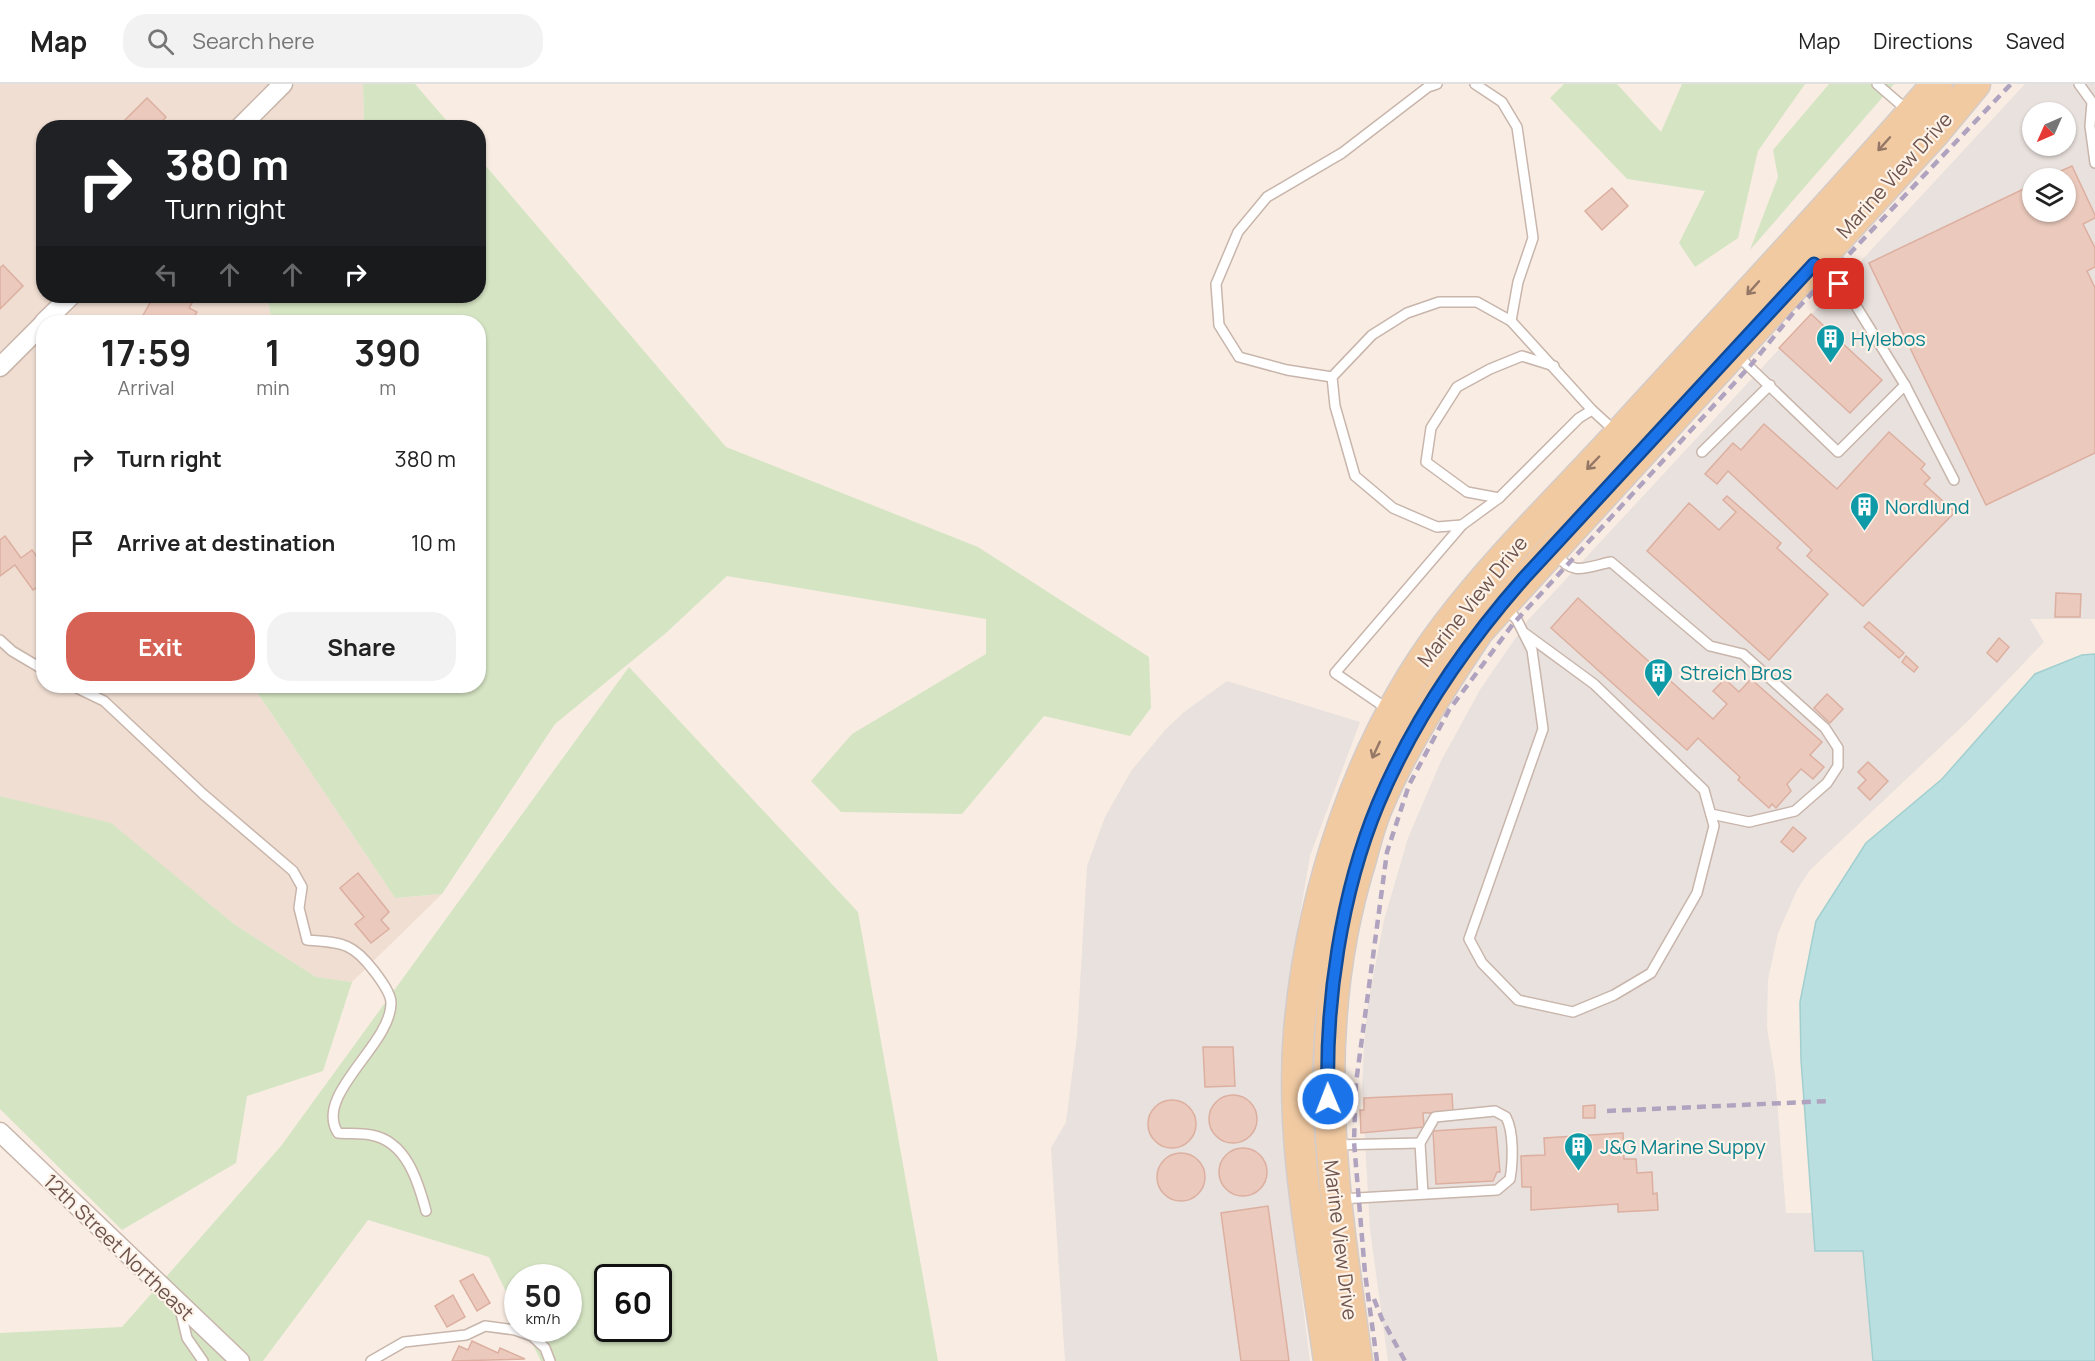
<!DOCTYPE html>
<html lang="en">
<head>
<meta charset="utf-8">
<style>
  body { margin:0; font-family:Manrope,sans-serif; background:#f2f2f2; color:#222; height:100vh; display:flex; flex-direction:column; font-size:22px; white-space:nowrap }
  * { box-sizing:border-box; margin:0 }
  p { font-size:20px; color:#767676 }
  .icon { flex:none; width:33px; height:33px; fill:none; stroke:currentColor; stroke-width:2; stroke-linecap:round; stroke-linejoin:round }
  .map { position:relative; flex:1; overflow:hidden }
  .details { position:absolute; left:36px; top:231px; width:450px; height:378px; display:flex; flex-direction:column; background:#fff; border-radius:24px; box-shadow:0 2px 4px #0004 }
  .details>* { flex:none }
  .guide { position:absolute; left:36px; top:36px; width:450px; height:183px; border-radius:24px; box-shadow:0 2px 4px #0004; background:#202124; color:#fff; overflow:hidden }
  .needle { width:39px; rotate:225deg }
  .tools { position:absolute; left:2022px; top:18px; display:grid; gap:12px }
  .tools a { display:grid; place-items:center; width:54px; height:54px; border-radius:50%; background:#fff; box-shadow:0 2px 4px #0004; font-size:30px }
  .speed { position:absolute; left:504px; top:1180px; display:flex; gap:12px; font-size:30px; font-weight:700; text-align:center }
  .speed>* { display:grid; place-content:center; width:78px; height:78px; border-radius:50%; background:#fff; box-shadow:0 2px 4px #0004; line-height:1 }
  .speed small { font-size:15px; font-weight:400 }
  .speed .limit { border:3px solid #111; border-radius:9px; background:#fff; color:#111 }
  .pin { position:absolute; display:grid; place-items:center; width:51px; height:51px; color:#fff; margin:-26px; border-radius:12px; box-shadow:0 3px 9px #0006 }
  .me { position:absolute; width:66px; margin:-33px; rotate:359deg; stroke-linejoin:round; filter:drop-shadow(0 0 4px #0008) }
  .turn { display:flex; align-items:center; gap:21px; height:126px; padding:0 30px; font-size:27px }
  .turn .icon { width:78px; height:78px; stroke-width:2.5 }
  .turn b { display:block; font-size:42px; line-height:51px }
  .lanes { display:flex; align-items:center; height:57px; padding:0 30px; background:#0003; justify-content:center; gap:30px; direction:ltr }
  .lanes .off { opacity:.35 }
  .eta { display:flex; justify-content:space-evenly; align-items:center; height:102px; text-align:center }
  .eta b { font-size:36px; font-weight:700; line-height:42px }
  .primary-button { display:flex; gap:12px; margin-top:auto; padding:12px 30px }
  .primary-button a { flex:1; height:69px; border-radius:24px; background:#d56255; color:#fff; font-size:24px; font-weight:700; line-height:69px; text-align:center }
  .primary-button a+a { background:#f2f2f2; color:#222 }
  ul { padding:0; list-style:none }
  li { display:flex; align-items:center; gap:18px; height:84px; padding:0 30px }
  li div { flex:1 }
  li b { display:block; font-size:22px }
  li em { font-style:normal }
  header { display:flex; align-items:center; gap:36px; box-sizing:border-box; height:84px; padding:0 30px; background:#fff; border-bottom:2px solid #e0e0e0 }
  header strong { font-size:28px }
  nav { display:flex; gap:33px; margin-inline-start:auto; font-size:21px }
  .search { width:420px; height:54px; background:#f2f2f2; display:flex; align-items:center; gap:15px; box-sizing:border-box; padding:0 21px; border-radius:24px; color:#767676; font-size:22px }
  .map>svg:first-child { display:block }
</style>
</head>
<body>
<header>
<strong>Map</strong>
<div class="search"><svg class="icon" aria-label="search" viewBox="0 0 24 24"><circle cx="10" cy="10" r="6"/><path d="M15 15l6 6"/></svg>Search here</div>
<nav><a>Map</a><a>Directions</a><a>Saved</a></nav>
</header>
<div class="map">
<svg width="2095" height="1277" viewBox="0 0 2095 1277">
  <rect width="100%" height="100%" fill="#f9ede3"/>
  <path fill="#f0ded2" d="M0 0H363L364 43 44 44V212H267L272 238H44V602H242L255 605 395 814 442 810 352 898 316 893 234 840 111 740 0 712Z"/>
  <g fill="#e9e1dd" fill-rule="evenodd">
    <path d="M2025 0H2095V535H2030L2044 558 1969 636 1810 786 1797 806 1778 849 1768 896 1767 944 1775 991 1786 1129H1813L1816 1167H1863L1873 1277H1388L1370 1146 1362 1004 1364 961 1368 919 1384 836 1408 754 1441 677 1481 604 1528 536ZM2032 28H2066V62H2032ZM2032 94H2066V128H2032Z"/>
    <path d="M1227 597 1360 638 1310 772 1292 878 1287 931 1284 1037 1286 1089 1310 1277H1065L1051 1064 1066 1038 1077 952 1087 782 1105 733 1131 687 1165 646 1184 628Z"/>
  </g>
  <g fill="#d5e4c3" fill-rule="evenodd">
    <path d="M363 0H415L452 43H364Z"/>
    <path d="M1564 0H1617L1661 48 1682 0H1805L1758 67 1738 154 1695 183 1679 159 1705 107 1627 95 1550 14Z"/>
    <path d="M1829 0H1894L1750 166 1778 93 1773 66Z"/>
    <path d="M479 74 726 363 978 463 1149 573 1151 624 1130 652 1044 632 962 730 841 728 811 697 852 650 986 570V535L727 492 666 549 555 640 442 810 395 814 255 605 242 602H478V238H272L267 212H478Z"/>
    <path d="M629 583 858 828 938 1277H541L525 1245H568V1194H518L517 1230 489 1173 368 1136 263 1277H0V1249L122 1243 281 1062ZM608 1194H658V1245H608Z"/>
    <path d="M0 712 111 739 234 840 316 893 352 898 323 987 247 1012 236 1079 122 1146 0 1025Z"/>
  </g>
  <path fill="#badfe0" stroke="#a1cfd0" stroke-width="1.5" d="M2095 570V1277H1873L1863 1167H1815L1801 976 1800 918 1816 837 1866 759 1942 695 2035 590 2082 571Z"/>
  <g fill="#ebcabd" stroke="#dcafa0" stroke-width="1.5">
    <path d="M147 14 166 33 156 44H117Z"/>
    <path d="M2072 82 2095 131V134L2083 140 2095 164V183L2087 187 2095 204V369L1986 421 1869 179 2032 101V128H2066V94H2045Z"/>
    <path d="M1612 104 1628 122 1602 146 1585 127Z"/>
    <path d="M3 181 23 202 0 225V184Z"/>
    <path d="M154 212H196L189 224 197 228 191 238H152L142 233Z"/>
    <path d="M1811 230 1882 296 1850 329 1779 264Z"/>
    <path d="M1764 340 1837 405 1889 348 1925 380 1921 385 1930 394 1924 400 1955 428 1863 522 1807 472 1812 466 1728 387 1717 400 1705 390 1733 359 1741 366Z"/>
    <path d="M1727 412 1781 459 1777 464 1828 510 1769 576 1647 467 1689 419 1719 446 1736 428 1723 416Z"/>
    <path d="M5 452 21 474 32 466 44 482V499L33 506 15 481 0 492V456Z"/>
    <path d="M2056 509 2081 510 2080 533H2055Z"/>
    <path d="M1578 514 1713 635 1727 620 1713 607 1725 595 1739 608 1751 595 1822 658 1810 671 1824 683 1813 695 1801 685 1787 700 1791 707 1776 724 1772 720 1769 724 1738 696 1740 693 1698 654 1687 666 1551 544Z"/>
    <path d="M1869 538 1904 569 1899 574 1864 543Z"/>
    <path d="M1999 554 2009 563 1997 578 1987 569Z"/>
    <path d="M1906 572 1918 583 1914 588 1902 578Z"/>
    <path d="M1827 610 1843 625 1830 639 1814 624Z"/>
    <path d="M1868 678 1888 697 1870 716 1858 704 1866 696 1858 688Z"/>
    <path d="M1793 743 1806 754 1793 768 1781 758Z"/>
    <path d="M358 789 389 828 381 836 389 845 371 859 355 840 364 833 340 804Z"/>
    <path d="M1203 963H1233L1235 1002 1205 1003Z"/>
    <path d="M1452 1010 1453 1028 1423 1029 1424 1043 1361 1049 1360 1026H1364V1014Z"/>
    <circle cx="1233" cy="1035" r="24"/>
    <circle cx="1172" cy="1040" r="24"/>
    <path d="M1595 1021V1034H1583V1022Z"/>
    <path d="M1496 1043 1500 1088H1497L1493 1097 1436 1100 1433 1047Z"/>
    <path d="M1623 1049 1624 1075H1636L1637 1089 1652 1088 1653 1110 1657 1109 1658 1126 1618 1128V1120L1531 1126V1103H1522L1521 1072 1545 1071 1544 1054Z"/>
    <circle cx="1243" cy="1088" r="24"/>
    <circle cx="1181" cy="1093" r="24"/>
    <path d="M1268 1122 1289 1277H1241L1221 1129Z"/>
    <path d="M473 1190 490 1219 477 1227 460 1197Z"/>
    <path d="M453 1211 465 1233 447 1243 435 1222Z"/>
    <path d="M472 1257 498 1269 500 1264 525 1275 452 1277 459 1262 468 1266Z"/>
  </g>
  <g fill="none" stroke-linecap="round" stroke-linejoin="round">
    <defs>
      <g id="service">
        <path d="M1475 0 1502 18 1517 43 1533 154 1518 198 1511 237"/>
        <path d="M1877 0 1907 26"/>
        <path d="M2079 0 2092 18 2090 42 2095 79"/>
        <path d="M1818 183 1848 209 1905 301 1954 396"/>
        <path d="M1737 271 1838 368 1905 301"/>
        <path d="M1332 293 1287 286 1239 273 1219 241 1216 200 1238 148 1267 113 1342 69 1428 3 1437 0"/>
        <path d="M1702 368 1770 301"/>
        <path d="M1499 414 1467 408 1426 378 1431 344 1457 303 1490 285 1522 272 1554 282"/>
        <path d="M1462 441 1437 443 1393 424 1355 392 1335 322 1332 293 1372 251 1407 229 1439 218H1477L1511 237 1592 326 1615 347"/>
        <path d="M1556 470C1573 493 1586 483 1611 478L1710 562 1743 570 1825 644 1838 664V682L1827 699 1795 727 1749 738 1711 730"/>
        <path d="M1506 523 1517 536 1532 566 1543 645 1469 855 1482 879 1518 916 1573 928 1614 911 1651 889 1697 809 1714 742 1704 706 1594 600 1523 548"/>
        <path d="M0 556 12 567 44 586"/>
        <path d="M73 602 104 617 203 710 293 787 302 803 299 824 307 856C342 859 352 858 374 887 380 895 391 909 391 919 391 961 313 1011 338 1049 349 1050 360 1049 371 1051 406 1057 418 1097 426 1127"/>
        <path d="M1389 626 1335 589 1462 441 1499 414 1579 334 1592 326"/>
        <path d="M1335 1061 1420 1059"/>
        <path d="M1340 1115 1497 1106 1510 1095C1513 1078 1514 1048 1506 1033L1495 1027 1435 1033 1420 1059 1423 1110"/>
        <path d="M180 1225 187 1254 203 1277"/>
        <path d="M371 1277 404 1258 466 1251 485 1242 515 1246 532 1252 545 1264 550 1277"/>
      </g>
      <g id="minor">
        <path d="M239 44 283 0"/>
        <path d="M44 238 71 212"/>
        <path d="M0 283 44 239"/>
        <path d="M0 1048 240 1277"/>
      </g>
      <g id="primary">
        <path d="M1329 1277C1314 1169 1290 1057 1299 948 1311 807 1361 655 1447 542 1500 472 1564 411 1623 346 1728 231 1835 118 1937 0"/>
        <path d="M1357 1277C1333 1103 1307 947 1361 775 1366 756 1371 736 1379 719 1405 658 1442 601 1479 546L1935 48 1975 0"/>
      </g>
    </defs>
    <use href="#service" stroke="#c8b5ab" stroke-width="12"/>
    <use href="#minor" stroke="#c8b5ab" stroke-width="21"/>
    <use href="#primary" stroke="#d4ccc9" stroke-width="33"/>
    <use href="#service" stroke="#fff" stroke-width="9"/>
    <use href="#minor" stroke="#fff" stroke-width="18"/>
    <use href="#primary" stroke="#f1caa2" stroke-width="30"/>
    <g stroke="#afa3c0" stroke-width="4.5" stroke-dasharray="9 6" stroke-linecap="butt">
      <path d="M1607 1027 1830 1017"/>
      <path d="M1374 1215 1382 1235 1405 1277"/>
      <path d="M1377 1277 1365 1189 1354 1058 1356 999 1387 768 1409 701 1449 626 1513 540 1750 282 1794 228 2011 0"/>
    </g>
  </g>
  <defs><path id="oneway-shaft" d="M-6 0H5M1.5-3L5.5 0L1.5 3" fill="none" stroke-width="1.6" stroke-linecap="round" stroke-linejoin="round" transform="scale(1.5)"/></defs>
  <g stroke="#957766">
    <use href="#oneway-shaft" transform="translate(1884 60) rotate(132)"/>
    <use href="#oneway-shaft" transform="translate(1753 204) rotate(132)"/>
    <use href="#oneway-shaft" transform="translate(1593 379) rotate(134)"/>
    <use href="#oneway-shaft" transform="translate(1376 666) rotate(115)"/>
  </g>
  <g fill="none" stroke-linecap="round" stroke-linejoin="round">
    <defs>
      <path id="route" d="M1328 1015C1325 919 1341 809 1378 720 1413 637 1465 561 1524 494L1814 180 1839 200"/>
    </defs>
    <use href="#route" stroke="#114b97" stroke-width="15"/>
    <use href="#route" stroke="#1a73e8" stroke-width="10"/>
  </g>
  <defs>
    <symbol id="building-pin" viewBox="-11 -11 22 30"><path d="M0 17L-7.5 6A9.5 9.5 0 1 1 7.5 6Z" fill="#0f9aa8" stroke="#fcf2e8"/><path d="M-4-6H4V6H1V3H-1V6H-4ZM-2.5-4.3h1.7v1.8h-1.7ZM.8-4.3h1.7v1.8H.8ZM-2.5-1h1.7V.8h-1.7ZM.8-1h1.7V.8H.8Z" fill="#fff"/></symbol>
  </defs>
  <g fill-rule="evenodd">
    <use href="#building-pin" x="1814" y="238" width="33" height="45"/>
    <use href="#building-pin" x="1848" y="406" width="33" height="45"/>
    <use href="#building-pin" x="1642" y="572" width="33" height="45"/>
    <use href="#building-pin" x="1562" y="1046" width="33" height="45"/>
  </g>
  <g text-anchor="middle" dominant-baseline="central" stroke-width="4.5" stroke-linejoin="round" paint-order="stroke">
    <g font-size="20" fill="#6e544c" stroke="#fcf2e8">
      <text transform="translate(1894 91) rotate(-48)">Marine View Drive</text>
      <text transform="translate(1472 517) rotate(-51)">Marine View Drive</text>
      <text transform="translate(1341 1156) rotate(83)">Marine View Drive</text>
      <text transform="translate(119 1163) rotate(44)">12th Street Northeast</text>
    </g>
    <g font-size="20" fill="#0d838f" stroke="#fcf2e8" text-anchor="start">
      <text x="1851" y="254">Hylebos</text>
      <text x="1885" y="422">Nordlund</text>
      <text x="1680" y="588">Streich Bros</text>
      <text x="1600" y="1062">J&amp;G Marine Suppy</text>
    </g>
  </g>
</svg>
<div class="tools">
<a><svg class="needle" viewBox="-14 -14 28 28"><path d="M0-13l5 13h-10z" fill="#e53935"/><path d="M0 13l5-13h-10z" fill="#767676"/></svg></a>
<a><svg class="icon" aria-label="layers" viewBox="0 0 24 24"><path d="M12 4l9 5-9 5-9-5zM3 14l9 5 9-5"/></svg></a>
</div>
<div class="speed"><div>50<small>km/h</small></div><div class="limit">60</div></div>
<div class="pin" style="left:1839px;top:200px;background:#d93025"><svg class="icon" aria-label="arrive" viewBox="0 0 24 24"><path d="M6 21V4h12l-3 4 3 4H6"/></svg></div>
<svg class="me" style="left:1328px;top:1015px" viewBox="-20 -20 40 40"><circle r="17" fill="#1a73e8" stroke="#fff" stroke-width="3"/><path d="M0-11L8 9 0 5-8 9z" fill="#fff"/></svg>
<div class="guide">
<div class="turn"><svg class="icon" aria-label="right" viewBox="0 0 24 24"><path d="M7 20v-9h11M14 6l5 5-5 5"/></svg><div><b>380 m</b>Turn right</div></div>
<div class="lanes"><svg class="icon off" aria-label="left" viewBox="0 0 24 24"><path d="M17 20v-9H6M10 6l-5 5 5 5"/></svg><svg class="icon off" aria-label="ahead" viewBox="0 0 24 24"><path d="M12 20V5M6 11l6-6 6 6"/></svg><svg class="icon off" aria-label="ahead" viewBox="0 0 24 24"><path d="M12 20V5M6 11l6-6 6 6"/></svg><svg class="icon" aria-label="right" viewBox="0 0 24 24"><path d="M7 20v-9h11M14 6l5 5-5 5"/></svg></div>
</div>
<section class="details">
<div class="eta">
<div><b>17:59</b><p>Arrival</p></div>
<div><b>1</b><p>min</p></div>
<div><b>390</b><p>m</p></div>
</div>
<ul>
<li><svg class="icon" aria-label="right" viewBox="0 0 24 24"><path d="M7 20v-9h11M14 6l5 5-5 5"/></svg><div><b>Turn right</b></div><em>380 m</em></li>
<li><svg class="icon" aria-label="arrive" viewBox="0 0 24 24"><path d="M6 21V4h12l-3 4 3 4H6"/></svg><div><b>Arrive at destination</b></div><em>10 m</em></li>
</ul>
<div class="primary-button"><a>Exit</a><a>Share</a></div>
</section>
</div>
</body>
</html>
